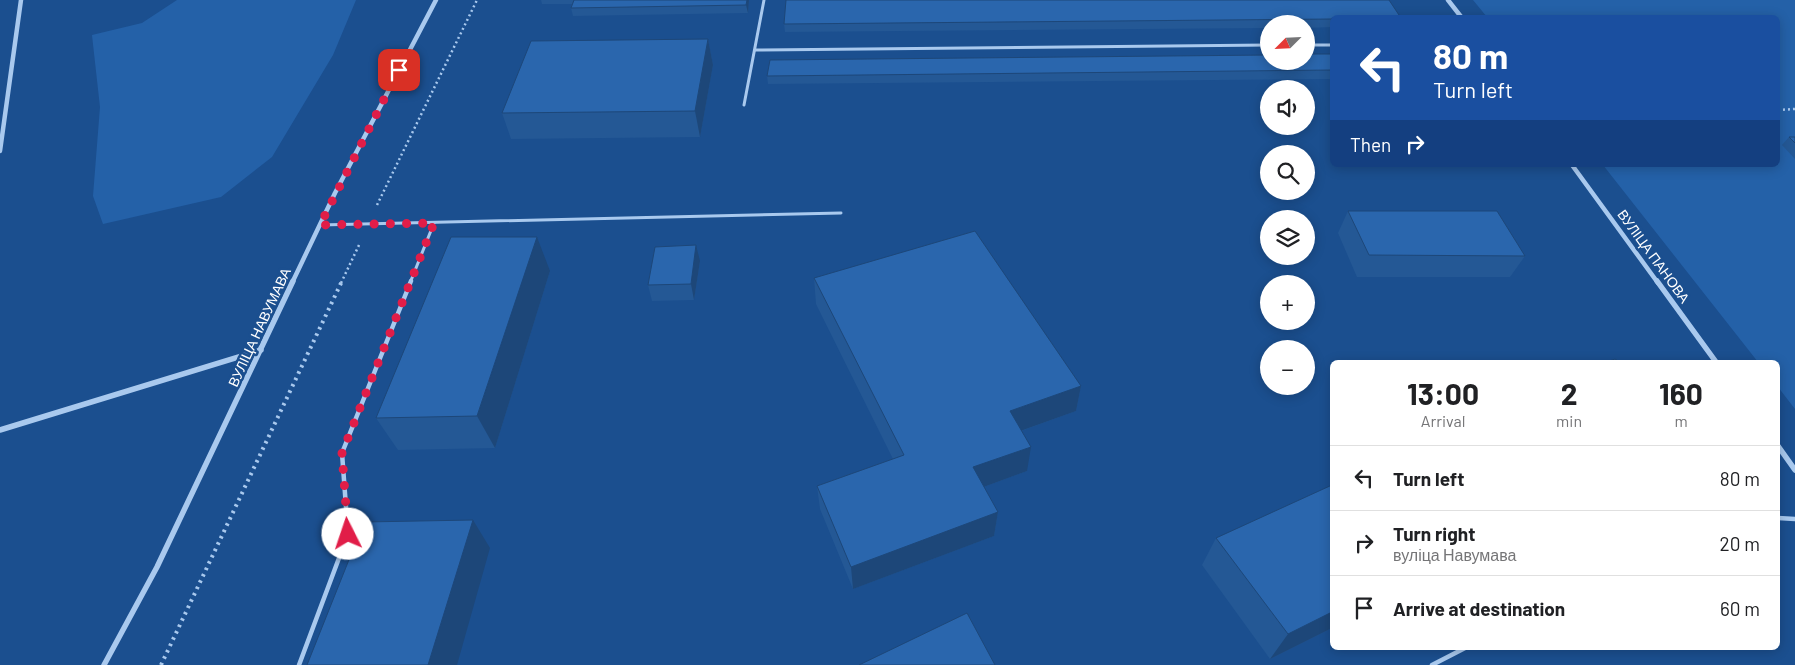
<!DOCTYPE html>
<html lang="en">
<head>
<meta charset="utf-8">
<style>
  body { margin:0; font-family:Barlow,sans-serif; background:#f2f2f2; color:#202124; height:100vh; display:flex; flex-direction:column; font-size:19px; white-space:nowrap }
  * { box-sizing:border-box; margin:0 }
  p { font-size:16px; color:#757577 }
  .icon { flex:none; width:28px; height:28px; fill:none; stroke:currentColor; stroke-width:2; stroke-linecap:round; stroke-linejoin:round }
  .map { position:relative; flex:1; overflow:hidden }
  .panel { position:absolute; left:1330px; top:360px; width:450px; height:290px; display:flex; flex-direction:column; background:#fff; border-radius:8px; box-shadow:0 2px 12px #0003 }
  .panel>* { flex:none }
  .banner { position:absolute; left:1330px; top:15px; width:450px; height:152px; border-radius:8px; box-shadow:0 2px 12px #0003; background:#1a4fa0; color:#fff; overflow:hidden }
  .needle { width:32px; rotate:246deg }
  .tools { position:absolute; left:1260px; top:15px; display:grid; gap:10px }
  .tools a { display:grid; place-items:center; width:55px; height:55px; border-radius:50%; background:#fff; box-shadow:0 2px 12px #0003; font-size:25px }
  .pin { position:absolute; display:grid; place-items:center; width:42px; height:42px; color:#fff; margin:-21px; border-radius:10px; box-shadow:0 2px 8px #0006 }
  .me { position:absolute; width:55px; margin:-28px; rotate:356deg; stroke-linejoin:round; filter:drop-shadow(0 0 4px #0008) }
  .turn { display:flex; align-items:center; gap:18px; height:105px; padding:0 20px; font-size:22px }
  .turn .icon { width:65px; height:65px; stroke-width:2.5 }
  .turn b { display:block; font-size:35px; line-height:42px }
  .then { display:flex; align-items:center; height:48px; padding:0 20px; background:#0003; gap:10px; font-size:19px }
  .eta { display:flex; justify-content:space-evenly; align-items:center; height:85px; text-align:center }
  .eta b { font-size:30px; font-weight:700; line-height:35px }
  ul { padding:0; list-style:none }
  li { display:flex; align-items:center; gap:15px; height:65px; padding:0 20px; border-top:1px solid #e0e0e0 }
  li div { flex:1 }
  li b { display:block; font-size:19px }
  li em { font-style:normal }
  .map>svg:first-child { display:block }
</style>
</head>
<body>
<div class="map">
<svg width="1795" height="665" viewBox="0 0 1795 665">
  <rect width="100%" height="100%" fill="#1b4f8f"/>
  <g fill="#2461a8">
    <path d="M177 0H356L333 55 272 157 221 197 103 224 93 196 100 107 92 35 142 23Z"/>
    <path d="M1473 0H1795V409L1778 387V362H1758L1603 165H1778V18L1487 17Z"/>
  </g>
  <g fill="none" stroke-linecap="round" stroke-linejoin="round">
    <g stroke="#a9c9ee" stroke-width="2.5" stroke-dasharray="2 3" stroke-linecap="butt">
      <path d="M1778 110 1795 109"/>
      <path d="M377 205 477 0"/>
      <path d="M341 283 360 243"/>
    </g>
    <path stroke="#a9c9ee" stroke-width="4" stroke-dasharray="2.5 4.5" stroke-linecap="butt" d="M161 665 342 281"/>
    <g stroke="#a9c9ee" stroke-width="3">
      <path d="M1306 45H1332"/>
      <path d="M755 50 1269 45"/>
      <path d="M744 105 764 0"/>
      <path d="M320 225 841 213"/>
      <path d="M410 283 434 223"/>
    </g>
    <g stroke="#a9c9ee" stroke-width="4.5">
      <path d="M1778 518 1795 519"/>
      <path d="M299 665 348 534 342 453 411 281"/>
      <path d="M1432 665 1465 648"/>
    </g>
    <g stroke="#a9c9ee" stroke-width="4.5">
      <path d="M1448 0 1462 18"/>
      <path d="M0 151 21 0"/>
      <path d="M1572 165 1658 283"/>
      <path d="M292 283 335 193 436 0"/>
    </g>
    <g stroke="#a9c9ee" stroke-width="5.5">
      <path d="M1657 281 1716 362"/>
      <path d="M0 430 261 350"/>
      <path d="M1778 446 1795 470"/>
      <path d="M104 665 157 567 293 281"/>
    </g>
  </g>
  <g fill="#245895">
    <path d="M541 0H749L748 13 573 16 571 8 572 4H542Z"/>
    <path d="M1332 18V27L1306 28V24H1269V28L785 32 784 24Z"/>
    <path d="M708 39 713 65 700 137 511 139 502 113Z"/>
    <path d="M1332 54V79L768 84 767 76Z"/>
    <path d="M1789 137H1795V159L1782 145Z"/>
    <path d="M1348 211 1525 256 1510 277H1357L1338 233Z"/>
    <path d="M700 261 694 300 652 301 648 285Z"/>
    <path d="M550 271 495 448 398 450 376 418Z"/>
    <path d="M814 278 1081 386 1076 411 1021 431 1027 471 984 487 998 512 994 536 853 589 820 509 817 486 893 459 816 304Z"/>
    <path d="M1216 538 1332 628 1270 659 1202 565Z"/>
  </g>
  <g fill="#1d4779">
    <path d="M747 0H749L748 13 746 5Z"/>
    <path d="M708 39 713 65 700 137 695 111Z"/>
    <path d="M537 237 550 271 495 448 477 416Z"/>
    <path d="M696 245 700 261 694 300 691 284Z"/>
    <path d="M1081 386 1076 411 1006 436 1010 411Z"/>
    <path d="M1031 447 1027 471 970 492 973 467Z"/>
    <path d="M998 512 994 536 853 589 851 567Z"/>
    <path d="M473 520 490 548 457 665H428Z"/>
    <path d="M1332 612V628L1270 659 1288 634Z"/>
  </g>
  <g fill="#2a66ad" stroke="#1d4779">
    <path d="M574 0H747L746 5 571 8Z"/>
    <path d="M786 0H1389L1401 18H1332V19L784 24Z"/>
    <path d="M708 39 695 111 502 113 531 41Z"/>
    <path d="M1306 54H1332V70L767 76 770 60 1269 55V61H1306Z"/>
    <path d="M1789 137H1795V143Z"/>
    <path d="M1348 211H1497L1525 256 1369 255Z"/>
    <path d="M975 231 1081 386 1010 411 1031 447 973 467 998 512 851 567 817 486 904 455 814 278Z"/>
    <path d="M451 237H537L477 416 376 418Z"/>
    <path d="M696 245 691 284 648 285 655 247Z"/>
    <path d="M1615 359 1620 362H1607Z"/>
    <path d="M1332 485V612L1288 634 1216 538Z"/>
    <path d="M473 520 428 665H307L364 522Z"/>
    <path d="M967 613 995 665H859Z"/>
  </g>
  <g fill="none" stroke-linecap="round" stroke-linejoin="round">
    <path stroke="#e11d48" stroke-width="9" stroke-dasharray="0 16.2" d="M348 534 342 453 434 223 320 225 399 70"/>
  </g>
  <g text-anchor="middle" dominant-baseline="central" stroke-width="5" stroke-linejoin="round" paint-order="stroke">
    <g font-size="14" fill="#fff" stroke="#1b4f8f">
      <text transform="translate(1654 256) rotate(54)">ВУЛІЦА ПАНОВА</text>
      <text transform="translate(259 327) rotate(-65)">ВУЛІЦА НАВУМАВА</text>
    </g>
  </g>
</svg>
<div class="tools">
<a><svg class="needle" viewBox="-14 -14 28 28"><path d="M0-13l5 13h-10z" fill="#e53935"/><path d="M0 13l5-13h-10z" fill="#757577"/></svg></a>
<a><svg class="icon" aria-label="sound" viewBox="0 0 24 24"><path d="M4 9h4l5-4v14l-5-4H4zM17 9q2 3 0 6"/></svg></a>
<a><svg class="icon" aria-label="search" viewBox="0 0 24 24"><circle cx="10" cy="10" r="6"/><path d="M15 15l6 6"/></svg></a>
<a><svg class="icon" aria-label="layers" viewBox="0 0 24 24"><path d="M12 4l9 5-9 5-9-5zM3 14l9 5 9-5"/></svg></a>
<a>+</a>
<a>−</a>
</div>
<div class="pin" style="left:399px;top:70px;background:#d93025"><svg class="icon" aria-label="arrive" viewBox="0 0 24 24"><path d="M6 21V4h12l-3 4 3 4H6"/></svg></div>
<svg class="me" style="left:348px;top:534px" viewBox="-20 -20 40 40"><circle r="19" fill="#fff"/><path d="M0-13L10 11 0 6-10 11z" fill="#e11d48"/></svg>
<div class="banner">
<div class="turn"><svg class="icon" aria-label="left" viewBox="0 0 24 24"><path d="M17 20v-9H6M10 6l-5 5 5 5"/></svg><div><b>80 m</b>Turn left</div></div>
<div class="then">Then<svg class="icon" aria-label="right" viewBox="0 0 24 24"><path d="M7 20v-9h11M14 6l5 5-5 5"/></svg></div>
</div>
<section class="panel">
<div class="eta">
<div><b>13:00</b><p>Arrival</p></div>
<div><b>2</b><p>min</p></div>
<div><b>160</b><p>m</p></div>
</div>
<ul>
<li><svg class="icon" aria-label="left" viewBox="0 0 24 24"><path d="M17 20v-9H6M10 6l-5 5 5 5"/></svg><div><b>Turn left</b></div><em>80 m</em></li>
<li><svg class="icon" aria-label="right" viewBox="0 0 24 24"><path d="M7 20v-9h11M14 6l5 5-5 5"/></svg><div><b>Turn right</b><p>вуліца Навумава</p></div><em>20 m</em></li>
<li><svg class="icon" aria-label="arrive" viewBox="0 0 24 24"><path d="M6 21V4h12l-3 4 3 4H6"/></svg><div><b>Arrive at destination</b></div><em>60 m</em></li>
</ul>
</section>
</div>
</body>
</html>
